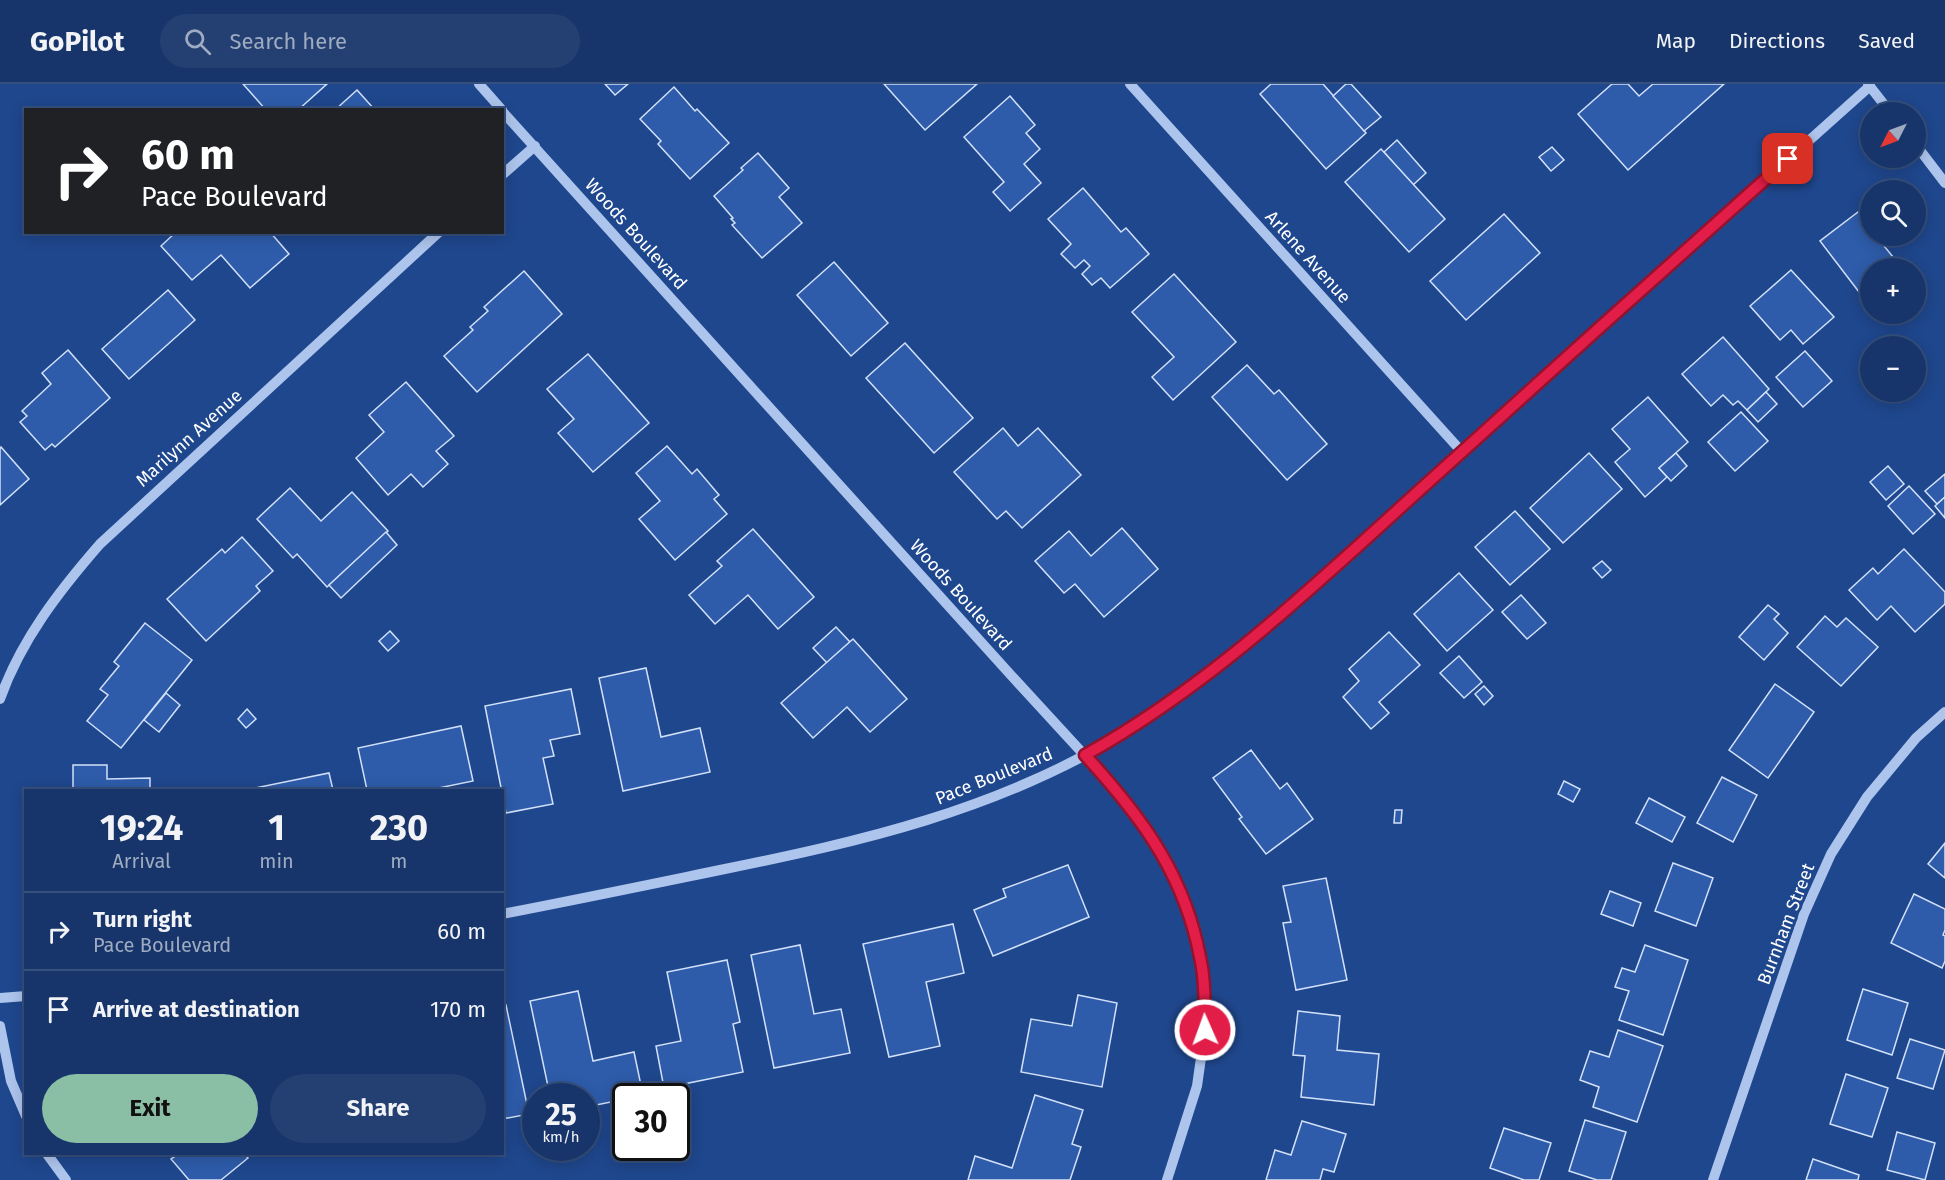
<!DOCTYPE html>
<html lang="en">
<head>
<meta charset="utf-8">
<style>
  body { margin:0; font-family:"Fira Sans",sans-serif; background:#244072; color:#f1f3f6; height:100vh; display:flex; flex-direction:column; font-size:22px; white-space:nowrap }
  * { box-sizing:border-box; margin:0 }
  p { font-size:20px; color:#9eabc1 }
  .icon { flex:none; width:33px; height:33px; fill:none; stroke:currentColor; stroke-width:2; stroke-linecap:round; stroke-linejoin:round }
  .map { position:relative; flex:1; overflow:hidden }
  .drawer { position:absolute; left:24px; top:705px; width:480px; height:366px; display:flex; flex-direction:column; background:#17356a; border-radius:0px; box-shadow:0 3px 15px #0003,0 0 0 2px #36507e }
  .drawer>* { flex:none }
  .banner { position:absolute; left:24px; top:24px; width:480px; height:126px; border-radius:0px; box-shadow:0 3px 15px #0003,0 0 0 2px #36507e; background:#202124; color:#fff; overflow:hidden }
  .needle { width:39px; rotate:228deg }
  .buttons { position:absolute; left:1860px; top:18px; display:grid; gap:12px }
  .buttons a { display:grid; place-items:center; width:66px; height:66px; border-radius:50%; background:#17356a; box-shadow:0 3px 15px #0003,0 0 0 2px #36507e; font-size:30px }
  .speed { position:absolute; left:522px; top:999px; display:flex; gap:12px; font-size:30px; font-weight:700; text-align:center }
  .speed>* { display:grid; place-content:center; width:78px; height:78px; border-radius:50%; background:#17356a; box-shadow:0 3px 15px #0003,0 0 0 2px #36507e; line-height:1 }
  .speed small { font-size:15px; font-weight:400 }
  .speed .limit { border:3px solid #111; border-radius:9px; background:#fff; color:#111 }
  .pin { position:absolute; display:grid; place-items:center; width:51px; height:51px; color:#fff; margin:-26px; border-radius:12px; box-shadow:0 3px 9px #0006 }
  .me { position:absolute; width:66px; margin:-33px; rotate:358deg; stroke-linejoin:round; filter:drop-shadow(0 0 4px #0008) }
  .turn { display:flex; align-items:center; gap:21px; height:126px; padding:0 18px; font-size:27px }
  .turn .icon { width:78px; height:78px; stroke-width:2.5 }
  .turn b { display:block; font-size:42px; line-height:51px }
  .eta { display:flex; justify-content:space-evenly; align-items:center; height:102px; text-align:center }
  .eta b { font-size:36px; font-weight:700; line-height:42px }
  .primary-button { display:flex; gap:12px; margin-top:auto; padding:12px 18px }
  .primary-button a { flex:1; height:69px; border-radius:36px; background:#8abfa5; color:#111; font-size:24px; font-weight:700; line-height:69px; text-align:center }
  .primary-button a+a { background:#244072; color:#f1f3f6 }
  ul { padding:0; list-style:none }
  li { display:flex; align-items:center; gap:18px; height:78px; padding:0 18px; border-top:2px solid #36507e }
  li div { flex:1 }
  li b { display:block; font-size:22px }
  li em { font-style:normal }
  header { display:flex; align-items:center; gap:36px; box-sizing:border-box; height:84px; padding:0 30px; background:#17356a; border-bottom:2px solid #36507e }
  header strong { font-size:28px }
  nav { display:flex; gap:33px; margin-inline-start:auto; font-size:21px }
  .search { width:420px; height:54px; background:#244072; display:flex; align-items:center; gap:15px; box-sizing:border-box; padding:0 21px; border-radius:33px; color:#9eabc1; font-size:22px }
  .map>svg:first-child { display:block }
</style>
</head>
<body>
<header>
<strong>GoPilot</strong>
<div class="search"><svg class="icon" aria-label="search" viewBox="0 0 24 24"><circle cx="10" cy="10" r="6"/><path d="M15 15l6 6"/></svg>Search here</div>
<nav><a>Map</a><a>Directions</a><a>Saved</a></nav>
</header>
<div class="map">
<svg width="1945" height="1096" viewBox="0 0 1945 1096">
  <rect width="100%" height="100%" fill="#1f478d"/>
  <g fill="#2e5caa" stroke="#d2e1f9" stroke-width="1.5">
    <path d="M243 0H327L298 26H266Z"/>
    <path d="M605 0H628L615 11Z"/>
    <path d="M884 0H977L925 46Z"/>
    <path d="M1271 0H1323L1366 49 1326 85 1260 10Z"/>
    <path d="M1346 0H1351L1381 33 1364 47 1333 12Z"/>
    <path d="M1612 0H1628L1639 12 1653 0H1724L1628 86 1578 30Z"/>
    <path d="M674 3 695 27 697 25 729 59 690 95 658 60 661 57 640 35Z"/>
    <path d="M357 6 375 26H335Z"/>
    <path d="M1010 12 1035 41 1026 49 1040 65 1024 80 1041 99 1010 127 993 108 1004 98 964 53Z"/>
    <path d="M1397 56 1426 89 1413 101 1384 68Z"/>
    <path d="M1552 63 1564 76 1551 87 1539 73Z"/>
    <path d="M1381 65 1445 135 1409 168 1345 98Z"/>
    <path d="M758 69 789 104 779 113 802 139 762 174 732 141 735 139 731 135 733 134 714 112 743 86 741 84Z"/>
    <path d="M1083 104 1121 148 1126 144 1149 170 1110 204 1101 194 1092 201 1082 190 1090 182 1084 176 1075 184 1061 170 1071 160 1048 135Z"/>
    <path d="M1858 128 1870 144V152H1876L1902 184H1870L1869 221 1820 157Z"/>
    <path d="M1504 130 1540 169 1466 236 1430 197Z"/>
    <path d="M176 148H270L289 170 250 204 221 171 192 196 161 162Z"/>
    <path d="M834 178 888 239 851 272 797 211Z"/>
    <path d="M1791 186 1834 233 1803 260 1791 246 1780 256 1750 222Z"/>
    <path d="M524 187 562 230 477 308 444 272 473 246 470 243 488 227 484 223Z"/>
    <path d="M1174 190 1236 258 1173 316 1152 293 1174 273 1132 228Z"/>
    <path d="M168 206 195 236 129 295 102 265Z"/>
    <path d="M1723 253 1769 305 1747 326 1738 317 1733 321 1723 311 1711 322 1682 290Z"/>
    <path d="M905 259 973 334 934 369 866 294Z"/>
    <path d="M68 266 110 314 55 363 52 360 45 366 20 338 27 332 22 327 51 300 42 289Z"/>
    <path d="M1805 267 1832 297 1803 323 1776 293Z"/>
    <path d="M588 270 649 339 593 388 558 349 574 335 547 305Z"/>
    <path d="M1247 281 1274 310 1279 306 1327 360 1287 396 1212 313Z"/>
    <path d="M406 298 454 352 436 367 448 380 423 403 411 390 388 411 356 374 384 348 369 331Z"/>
    <path d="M1766 308 1777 320 1758 338 1747 326Z"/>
    <path d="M1648 313 1688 358 1659 384 1667 393 1645 413 1615 378 1630 365 1612 345Z"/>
    <path d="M1741 328 1768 357 1735 387 1708 358Z"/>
    <path d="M1003 344 1018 362 1038 344 1081 391 1022 444 1006 427 997 435 954 388Z"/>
    <path d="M667 362 692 390 697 385 719 411 714 415 727 430 675 476 639 435 660 417 636 389Z"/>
    <path d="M1 363 29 395 0 421V365Z"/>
    <path d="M1589 369 1622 405 1563 459 1530 424Z"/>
    <path d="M1676 369 1687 382 1671 397 1659 384Z"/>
    <path d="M1888 382 1904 400 1886 416 1870 398Z"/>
    <path d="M1945 390V413L1937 420 1925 407Z"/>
    <path d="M1909 402 1935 430 1913 450 1888 422Z"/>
    <path d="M290 404 321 437 352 408 388 447 327 503 297 470 293 474 257 435Z"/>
    <path d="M1945 413V434L1935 422Z"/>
    <path d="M1515 427 1550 465 1510 501 1475 463Z"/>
    <path d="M1122 444 1158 485 1104 533 1075 500 1064 509 1035 477 1069 447 1091 472Z"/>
    <path d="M753 445 814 513 778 545 748 511 715 540 689 511 722 482 717 477Z"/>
    <path d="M386 448 397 461 341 514 329 501Z"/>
    <path d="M242 453 273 487 256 502 260 507 206 557 167 515 222 465 225 469Z"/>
    <path d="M1904 465 1945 508V520L1915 548 1891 522 1877 536 1849 506 1873 484 1878 490Z"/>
    <path d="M1602 477 1611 486 1602 494 1593 484Z"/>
    <path d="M1459 489 1493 526 1447 567 1414 530Z"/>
    <path d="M1521 511 1546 539 1527 555 1502 528Z"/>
    <path d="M1768 521 1779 530 1774 535 1788 549 1764 576 1739 553Z"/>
    <path d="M1825 532 1837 543 1846 534 1878 563 1841 602 1797 563Z"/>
    <path d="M145 539 192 576 121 664 87 637 108 611 100 605 119 582 114 578Z"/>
    <path d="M836 543 850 558 827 579 813 564Z"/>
    <path d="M390 547 399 557 388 567 379 557Z"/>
    <path d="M1389 548 1420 581 1379 618 1389 629 1371 645 1343 613 1359 597 1349 585Z"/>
    <path d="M853 555 907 615 870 648 847 623 813 654 781 619Z"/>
    <path d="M1459 572 1482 598 1464 614 1440 589Z"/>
    <path d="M646 584 661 653 700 644 710 688 623 707 599 594Z"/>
    <path d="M1775 600 1814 628 1768 694 1729 666Z"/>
    <path d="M1484 602 1493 612 1484 621 1475 610Z"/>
    <path d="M571 605 580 650 550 656 554 672 543 674 553 720 506 729 485 622Z"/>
    <path d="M166 609 180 621 159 648 144 636Z"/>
    <path d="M247 625 256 635 246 644 238 635Z"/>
    <path d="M461 642 473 697 429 706H367L358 664Z"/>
    <path d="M1251 666 1280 705 1287 699 1313 735 1266 770 1239 735 1242 733 1213 694Z"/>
    <path d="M73 681H107V695L150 694V706H73Z"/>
    <path d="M329 689 333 706H245Z"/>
    <path d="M1722 693 1757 711 1733 758 1697 739Z"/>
    <path d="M1564 697 1580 705 1573 718 1558 710Z"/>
    <path d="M1649 714 1685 733 1672 758 1636 739Z"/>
    <path d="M1395 726H1402L1401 739H1394Z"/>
    <path d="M1945 759V794L1928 780Z"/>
    <path d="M1673 779 1713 794 1696 842 1655 827Z"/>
    <path d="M1068 781 1089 833 993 872 974 826 1006 813 1003 805Z"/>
    <path d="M1326 794 1347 896 1296 906 1283 839 1291 838 1283 802Z"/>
    <path d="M1610 807 1641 819 1633 842 1601 830Z"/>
    <path d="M1914 810 1945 825V846L1943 851 1945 852V877L1942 884 1891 859Z"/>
    <path d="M953 840 964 889 926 898 940 962 889 973 863 860Z"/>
    <path d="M800 861 814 930 841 925 850 969 774 984 751 871Z"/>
    <path d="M1645 861 1688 876 1663 951 1619 936 1629 907 1615 903 1622 884 1635 888Z"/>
    <path d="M727 876 740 938 733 940 743 988 664 1004 656 962 681 957 667 888Z"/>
    <path d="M1863 905 1908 919 1892 971 1847 956Z"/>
    <path d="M578 907 593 977 634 968 643 1011 626 1012V1015L586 1023V1012H550L530 917Z"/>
    <path d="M1078 911 1117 919 1102 1003 1021 988 1031 935 1072 942Z"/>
    <path d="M506 921 529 1030 502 1035V922Z"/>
    <path d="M1298 927 1340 932 1337 966 1379 970 1374 1021 1301 1013 1305 972 1293 971Z"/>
    <path d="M1618 946 1663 962 1637 1038 1593 1023 1599 1003 1580 996 1590 967 1609 973Z"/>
    <path d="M1910 955 1945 966 1933 1005 1897 994Z"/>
    <path d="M1846 990 1888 1004 1872 1053 1830 1040Z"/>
    <path d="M1035 1011 1083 1026 1072 1060 1081 1063 1070 1096H968L975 1072 1012 1084Z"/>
    <path d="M1585 1036 1626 1048 1611 1096H1597L1569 1087Z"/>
    <path d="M1302 1037 1346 1050 1334 1088 1323 1085 1320 1096H1266L1275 1066 1291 1071Z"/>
    <path d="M1504 1044 1551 1059 1539 1096H1524L1490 1084Z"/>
    <path d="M1897 1048 1935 1059 1925 1096 1887 1086Z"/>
    <path d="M172 1070H244L248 1074 221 1096H189L171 1075 174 1073Z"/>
    <path d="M1813 1075 1859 1091 1858 1096H1806Z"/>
  </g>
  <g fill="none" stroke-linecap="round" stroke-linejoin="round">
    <g stroke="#adc4ec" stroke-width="10">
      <path d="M479 0 502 26"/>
      <path d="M1130 0 1462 368"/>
      <path d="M1868 0 1890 28"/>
      <path d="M502 27 1009 589 1110 699 1152 752 1174 792 1191 834 1203 888 1205 946 1197 1002 1167 1096"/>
      <path d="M1916 61 1945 99"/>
      <path d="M502 91 535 62"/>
      <path d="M0 615C21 556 59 507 100 460L439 148"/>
      <path d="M502 830C575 816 647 801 720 786 863 757 994 727 1121 651 1181 616 1233 570 1286 525L1870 2"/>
      <path d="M0 914 26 912"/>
      <path d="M0 942 11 997 26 1032"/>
      <path d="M47 1070 66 1096"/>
      <path d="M1713 1096 1804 830 1831 770 1867 713 1916 654 1945 628"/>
    </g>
  </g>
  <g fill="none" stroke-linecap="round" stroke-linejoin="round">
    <defs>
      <path id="route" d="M1205 946C1205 928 1205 909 1203 891 1202 880 1199 869 1197 859 1179 782 1137 728 1085 671 1215 599 1323 493 1433 394 1551 287 1669 181 1788 75"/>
    </defs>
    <use href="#route" stroke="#92132f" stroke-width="15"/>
    <use href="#route" stroke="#e11d48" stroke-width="10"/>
  </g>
  <g text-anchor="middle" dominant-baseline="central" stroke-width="6" stroke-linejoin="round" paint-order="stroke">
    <g font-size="18" fill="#fff" stroke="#1f478d">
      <text transform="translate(636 150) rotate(48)">Woods Boulevard</text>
      <text transform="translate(1308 173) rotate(48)">Arlene Avenue</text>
      <text transform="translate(189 354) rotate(-42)">Marilynn Avenue</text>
      <text transform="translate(961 511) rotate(48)">Woods Boulevard</text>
      <text transform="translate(994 692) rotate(-22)">Pace Boulevard</text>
      <text transform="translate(1786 840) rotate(-69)">Burnham Street</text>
    </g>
  </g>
</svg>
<div class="buttons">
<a><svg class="needle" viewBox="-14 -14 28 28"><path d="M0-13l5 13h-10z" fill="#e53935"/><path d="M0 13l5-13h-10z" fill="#9eabc1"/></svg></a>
<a><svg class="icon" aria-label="search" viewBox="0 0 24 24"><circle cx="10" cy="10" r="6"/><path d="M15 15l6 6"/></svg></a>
<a>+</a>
<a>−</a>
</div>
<div class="speed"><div>25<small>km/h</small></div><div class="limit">30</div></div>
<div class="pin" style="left:1788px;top:75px;background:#d93025"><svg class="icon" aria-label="arrive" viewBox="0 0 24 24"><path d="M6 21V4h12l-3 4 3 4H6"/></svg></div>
<svg class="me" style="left:1205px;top:946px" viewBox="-20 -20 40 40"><circle r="17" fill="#e11d48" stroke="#fff" stroke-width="3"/><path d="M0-11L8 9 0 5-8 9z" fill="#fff"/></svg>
<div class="banner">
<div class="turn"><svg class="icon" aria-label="right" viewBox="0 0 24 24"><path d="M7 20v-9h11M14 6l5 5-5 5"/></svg><div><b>60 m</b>Pace Boulevard</div></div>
</div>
<section class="drawer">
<div class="eta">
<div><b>19:24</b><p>Arrival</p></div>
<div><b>1</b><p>min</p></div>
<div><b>230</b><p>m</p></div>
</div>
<ul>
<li><svg class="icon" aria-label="right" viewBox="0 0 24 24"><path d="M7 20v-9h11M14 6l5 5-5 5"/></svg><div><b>Turn right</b><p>Pace Boulevard</p></div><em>60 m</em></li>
<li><svg class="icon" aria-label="arrive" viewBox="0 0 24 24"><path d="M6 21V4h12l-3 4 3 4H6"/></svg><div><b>Arrive at destination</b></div><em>170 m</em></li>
</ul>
<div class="primary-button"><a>Exit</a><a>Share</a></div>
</section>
</div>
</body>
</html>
